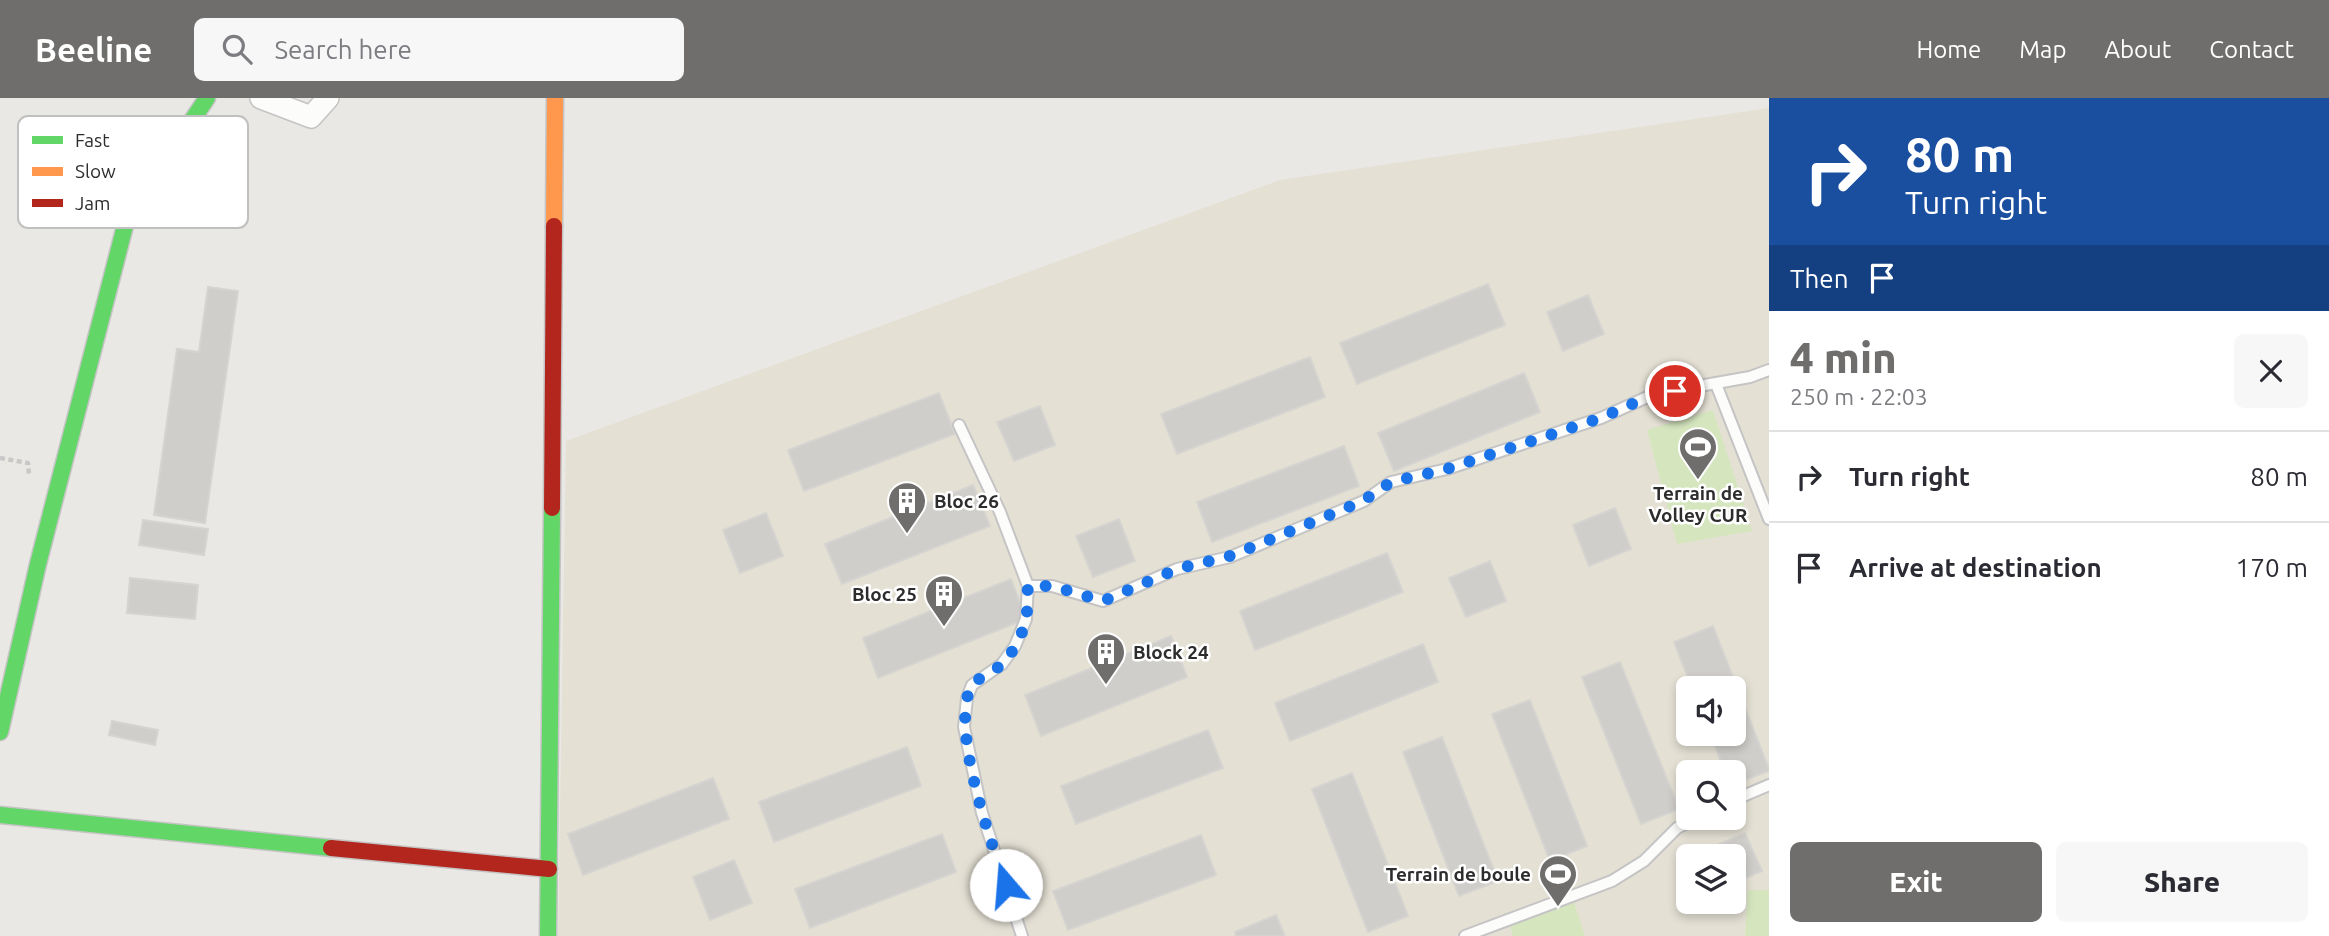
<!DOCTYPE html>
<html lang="en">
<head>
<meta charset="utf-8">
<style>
  body { margin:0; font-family:Ubuntu,sans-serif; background:#f7f7f7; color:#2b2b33; height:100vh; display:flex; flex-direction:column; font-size:26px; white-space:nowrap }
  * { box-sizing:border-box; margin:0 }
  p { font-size:23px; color:#7c7c81 }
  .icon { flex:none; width:38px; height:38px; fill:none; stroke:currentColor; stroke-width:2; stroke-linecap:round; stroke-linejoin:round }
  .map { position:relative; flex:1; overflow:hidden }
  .sheet { display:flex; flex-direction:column; background:#fff; width:560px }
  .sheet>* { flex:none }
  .guide { background:#1a4fa0; color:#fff; overflow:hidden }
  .controls { position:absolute; left:1676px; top:578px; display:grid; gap:14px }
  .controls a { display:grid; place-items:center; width:70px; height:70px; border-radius:10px; background:#fff; box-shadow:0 4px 10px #0003; font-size:35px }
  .pin { position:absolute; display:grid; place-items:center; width:60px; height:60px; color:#fff; margin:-30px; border:4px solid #fff; border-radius:50%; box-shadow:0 2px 7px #0007 }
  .me { position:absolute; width:77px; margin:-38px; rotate:342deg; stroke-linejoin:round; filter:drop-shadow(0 0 5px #0008) }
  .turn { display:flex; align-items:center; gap:24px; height:147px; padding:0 21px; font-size:32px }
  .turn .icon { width:91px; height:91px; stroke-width:2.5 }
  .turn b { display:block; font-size:49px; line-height:60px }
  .then { display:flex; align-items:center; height:66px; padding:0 21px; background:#0003; gap:14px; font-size:26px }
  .round { display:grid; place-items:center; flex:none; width:74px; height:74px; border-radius:10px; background:#f7f7f7 }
  .summary { display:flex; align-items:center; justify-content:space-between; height:119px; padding:0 21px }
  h1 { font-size:42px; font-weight:800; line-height:52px; color:#6f6e6d }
  .primary-button { display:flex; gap:14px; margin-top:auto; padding:14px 21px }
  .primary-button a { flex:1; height:80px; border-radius:10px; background:#6f6e6d; color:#fff; font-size:28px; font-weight:800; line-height:80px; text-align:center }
  .primary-button a+a { background:#f7f7f7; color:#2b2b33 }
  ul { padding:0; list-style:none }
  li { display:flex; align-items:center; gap:21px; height:91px; padding:0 21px; border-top:2px solid #e1e1e2 }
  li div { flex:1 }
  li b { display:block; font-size:26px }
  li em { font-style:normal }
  header { display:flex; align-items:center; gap:42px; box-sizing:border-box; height:98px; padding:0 35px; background:#6f6e6d; color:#fff }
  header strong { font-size:33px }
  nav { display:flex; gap:38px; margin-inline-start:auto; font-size:24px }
  .search { width:490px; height:63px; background:#f7f7f7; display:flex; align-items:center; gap:18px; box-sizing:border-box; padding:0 24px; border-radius:10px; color:#7c7c81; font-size:26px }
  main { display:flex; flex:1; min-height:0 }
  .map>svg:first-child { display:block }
</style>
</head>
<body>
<header>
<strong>Beeline</strong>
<div class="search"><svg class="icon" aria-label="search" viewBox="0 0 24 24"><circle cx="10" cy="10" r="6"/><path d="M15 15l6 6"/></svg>Search here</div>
<nav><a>Home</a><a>Map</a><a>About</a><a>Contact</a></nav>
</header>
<main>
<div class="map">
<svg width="1769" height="838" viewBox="0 0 1769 838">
  <rect width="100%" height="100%" fill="#eae8e4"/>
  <path fill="#e4e0d4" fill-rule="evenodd" d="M1769 10V838H558L566 343 1280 82ZM1689 590H1734V635H1689ZM1689 674H1734V719H1689ZM1689 758H1734V803H1689Z"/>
  <g fill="#d5e6bf">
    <path d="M1713 312 1752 433 1677 446 1647 332Z"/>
    <path d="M1748 792H1769V838H1745Z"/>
    <path d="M1572 798 1585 838H1513L1508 822Z"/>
  </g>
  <g fill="#cfceca" stroke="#d5d4d0" stroke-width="2">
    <path d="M1488 186 1505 227 1357 286 1340 245Z"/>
    <path d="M208 189 238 193 205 425 154 417 177 251 199 254Z"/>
    <path d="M1588 197 1604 236 1563 253 1547 214Z"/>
    <path d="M1310 259 1325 299 1177 356 1161 316Z"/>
    <path d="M1524 275 1540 314 1394 373 1378 335Z"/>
    <path d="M939 295 955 336 804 393 788 352Z"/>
    <path d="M1040 308 1055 347 1014 363 997 324Z"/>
    <path d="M1344 348 1359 388 1212 444 1197 404Z"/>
    <path d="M973 387 990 428 842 486 825 446Z"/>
    <path d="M1615 410 1631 451 1589 468 1573 427Z"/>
    <path d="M766 415 783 458 740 475 723 432Z"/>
    <path d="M1119 421 1135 463 1093 479 1076 438Z"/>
    <path d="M143 422 208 431 204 457 139 447Z"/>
    <path d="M1387 455 1403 494 1255 552 1240 513Z"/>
    <path d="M1490 463 1506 503 1466 519 1449 480Z"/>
    <path d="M130 480 198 487 195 521 127 515Z"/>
    <path d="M1011 481 1026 521 878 580 863 540Z"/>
    <path d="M1713 528 1769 671V673L1734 686V674H1725L1710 635H1734V590H1692L1674 544Z"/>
    <path d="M1171 538 1187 579 1041 638 1025 597Z"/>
    <path d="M1423 546 1438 584 1290 643 1275 605Z"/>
    <path d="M1620 564 1679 711 1641 726 1582 579Z"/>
    <path d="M1530 602 1587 748 1550 763 1492 616Z"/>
    <path d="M112 623 158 632 155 647 109 637Z"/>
    <path d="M1208 632 1223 670 1076 726 1061 688Z"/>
    <path d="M1442 639 1498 783 1459 798 1403 654Z"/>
    <path d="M907 649 921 688 774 744 759 704Z"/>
    <path d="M1352 675 1408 818 1368 834 1312 691Z"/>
    <path d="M713 680 729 721 583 777 568 736Z"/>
    <path d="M1745 735 1762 773 1734 785V758H1706L1703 753Z"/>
    <path d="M942 736 956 774 810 830 795 791Z"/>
    <path d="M1201 737 1216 777 1068 832 1053 793Z"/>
    <path d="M734 762 752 805 710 822 693 779Z"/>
    <path d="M1276 817 1285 838H1236L1235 834Z"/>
  </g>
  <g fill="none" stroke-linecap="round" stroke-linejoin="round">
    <defs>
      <g id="lane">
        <path d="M1716 286 1769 421"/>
        <path d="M959 327 1000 414 1028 488 1026 521 1015 548 1002 566 972 587 967 600 964 629 982 715 1022 838"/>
        <path d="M1028 488H1052L1103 503 1177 471 1230 459 1364 403 1391 384 1447 371 1601 320 1654 296 1750 279 1769 272"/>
        <path d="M1734 702 1769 687"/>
        <path d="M1465 838 1612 783 1644 763 1677 730 1699 719"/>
      </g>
      <path id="street" d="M261 0 311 19 328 0"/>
      <g id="fast">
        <path d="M0 634 38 466 127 120 207 0"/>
        <path d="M0 717 331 750"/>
        <path d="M548 838 552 410"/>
      </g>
      <path id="slow" d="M554 128 555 0"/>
      <g id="jam">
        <path d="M552 410 554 128"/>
        <path d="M331 750 549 771"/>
      </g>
    </defs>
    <use href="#lane" stroke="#c4c4c4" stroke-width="14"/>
    <use href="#street" stroke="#c4c4c4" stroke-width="24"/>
    <use href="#fast" stroke="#c4c4c4" stroke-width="19"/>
    <use href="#slow" stroke="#c4c4c4" stroke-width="19"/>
    <use href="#jam" stroke="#c4c4c4" stroke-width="19"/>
    <path stroke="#c8c8c8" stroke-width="4.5" stroke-dasharray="5 3.5" stroke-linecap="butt" d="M0 360 28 365 29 378"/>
    <use href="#lane" stroke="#fcfcfb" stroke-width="10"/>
    <use href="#street" stroke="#fcfcfb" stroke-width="21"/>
    <use href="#fast" stroke="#63d668" stroke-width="16"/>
    <use href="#slow" stroke="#ff974d" stroke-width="16"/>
    <use href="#jam" stroke="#b3261e" stroke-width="16"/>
  </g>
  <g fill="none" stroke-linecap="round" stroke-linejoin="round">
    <path stroke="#1a73e8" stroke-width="12" stroke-dasharray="0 21.6" d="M1006 787C991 744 950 630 971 589 976 580 992 575 1001 567 1012 557 1023 536 1026 521 1028 511 1027 499 1028 488H1052L1103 503 1177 471 1230 458 1255 448 1363 403 1391 384 1447 371 1601 320 1654 296 1675 293"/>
  </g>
  <defs>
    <symbol id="stadium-pin" viewBox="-11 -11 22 30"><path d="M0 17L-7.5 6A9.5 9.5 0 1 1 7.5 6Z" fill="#6f6e6d" stroke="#fff"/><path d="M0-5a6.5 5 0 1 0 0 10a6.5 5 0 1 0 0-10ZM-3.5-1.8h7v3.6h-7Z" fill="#fff"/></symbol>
    <symbol id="building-pin" viewBox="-11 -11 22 30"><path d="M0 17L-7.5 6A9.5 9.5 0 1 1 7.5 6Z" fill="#6f6e6d" stroke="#fff"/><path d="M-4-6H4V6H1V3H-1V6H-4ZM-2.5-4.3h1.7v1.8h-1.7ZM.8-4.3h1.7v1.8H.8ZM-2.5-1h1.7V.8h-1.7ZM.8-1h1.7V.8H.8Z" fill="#fff"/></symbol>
  </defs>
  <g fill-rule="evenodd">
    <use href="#stadium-pin" x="1676" y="327" width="44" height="60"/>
    <use href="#building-pin" x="885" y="381" width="44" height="60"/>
    <use href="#building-pin" x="922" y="474" width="44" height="60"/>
    <use href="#building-pin" x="1084" y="532" width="44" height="60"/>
    <use href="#stadium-pin" x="1536" y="754" width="44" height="60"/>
  </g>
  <g text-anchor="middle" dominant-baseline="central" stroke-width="5" stroke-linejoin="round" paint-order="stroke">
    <g font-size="19" font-weight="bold" fill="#2d2d2d" stroke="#fff" text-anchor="start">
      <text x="1698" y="395" text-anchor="middle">Terrain de<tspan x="1698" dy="22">Volley CUR</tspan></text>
      <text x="934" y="403">Bloc 26</text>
      <text x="917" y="496" text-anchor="end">Bloc 25</text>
      <text x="1133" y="554">Block 24</text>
      <text x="1531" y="776" text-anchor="end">Terrain de boule</text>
    </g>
  </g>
  <rect x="18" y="18" width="230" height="112" rx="10" fill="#fff" stroke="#c0c0c0" stroke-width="2"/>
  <rect x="32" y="38" width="31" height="8" fill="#63d668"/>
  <rect x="32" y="69" width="31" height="9" fill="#ff974d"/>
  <rect x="32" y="101" width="31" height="8" fill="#b3261e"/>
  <g font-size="19" fill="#2d2d2d">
    <text x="75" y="49">Fast</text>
    <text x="75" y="80">Slow</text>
    <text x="75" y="112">Jam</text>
  </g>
</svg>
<div class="controls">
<a><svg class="icon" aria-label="sound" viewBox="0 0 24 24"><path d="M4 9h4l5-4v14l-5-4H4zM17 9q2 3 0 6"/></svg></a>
<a><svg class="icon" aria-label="search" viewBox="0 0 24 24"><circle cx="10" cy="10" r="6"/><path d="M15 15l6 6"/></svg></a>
<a><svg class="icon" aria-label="layers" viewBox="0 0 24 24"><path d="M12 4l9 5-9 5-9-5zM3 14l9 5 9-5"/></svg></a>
</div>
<div class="pin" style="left:1675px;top:293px;background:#d93025"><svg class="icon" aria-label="arrive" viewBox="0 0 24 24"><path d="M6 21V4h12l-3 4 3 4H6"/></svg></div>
<svg class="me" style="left:1006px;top:787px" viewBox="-20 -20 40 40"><circle r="19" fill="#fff"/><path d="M0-13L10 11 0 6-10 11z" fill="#1a73e8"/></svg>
</div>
<section class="sheet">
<div class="guide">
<div class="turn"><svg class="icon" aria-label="right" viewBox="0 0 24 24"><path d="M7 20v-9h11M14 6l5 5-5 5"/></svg><div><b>80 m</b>Turn right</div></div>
<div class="then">Then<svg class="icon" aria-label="arrive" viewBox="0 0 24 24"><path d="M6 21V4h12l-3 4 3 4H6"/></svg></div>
</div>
<div class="summary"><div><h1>4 min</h1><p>250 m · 22:03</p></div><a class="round"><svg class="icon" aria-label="close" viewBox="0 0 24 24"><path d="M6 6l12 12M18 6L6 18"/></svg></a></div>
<ul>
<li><svg class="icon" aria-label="right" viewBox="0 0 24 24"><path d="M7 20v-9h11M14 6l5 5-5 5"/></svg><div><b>Turn right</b></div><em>80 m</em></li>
<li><svg class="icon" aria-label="arrive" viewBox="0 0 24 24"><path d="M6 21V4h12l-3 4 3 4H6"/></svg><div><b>Arrive at destination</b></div><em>170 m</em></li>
</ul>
<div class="primary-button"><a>Exit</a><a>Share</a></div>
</section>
</main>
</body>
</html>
